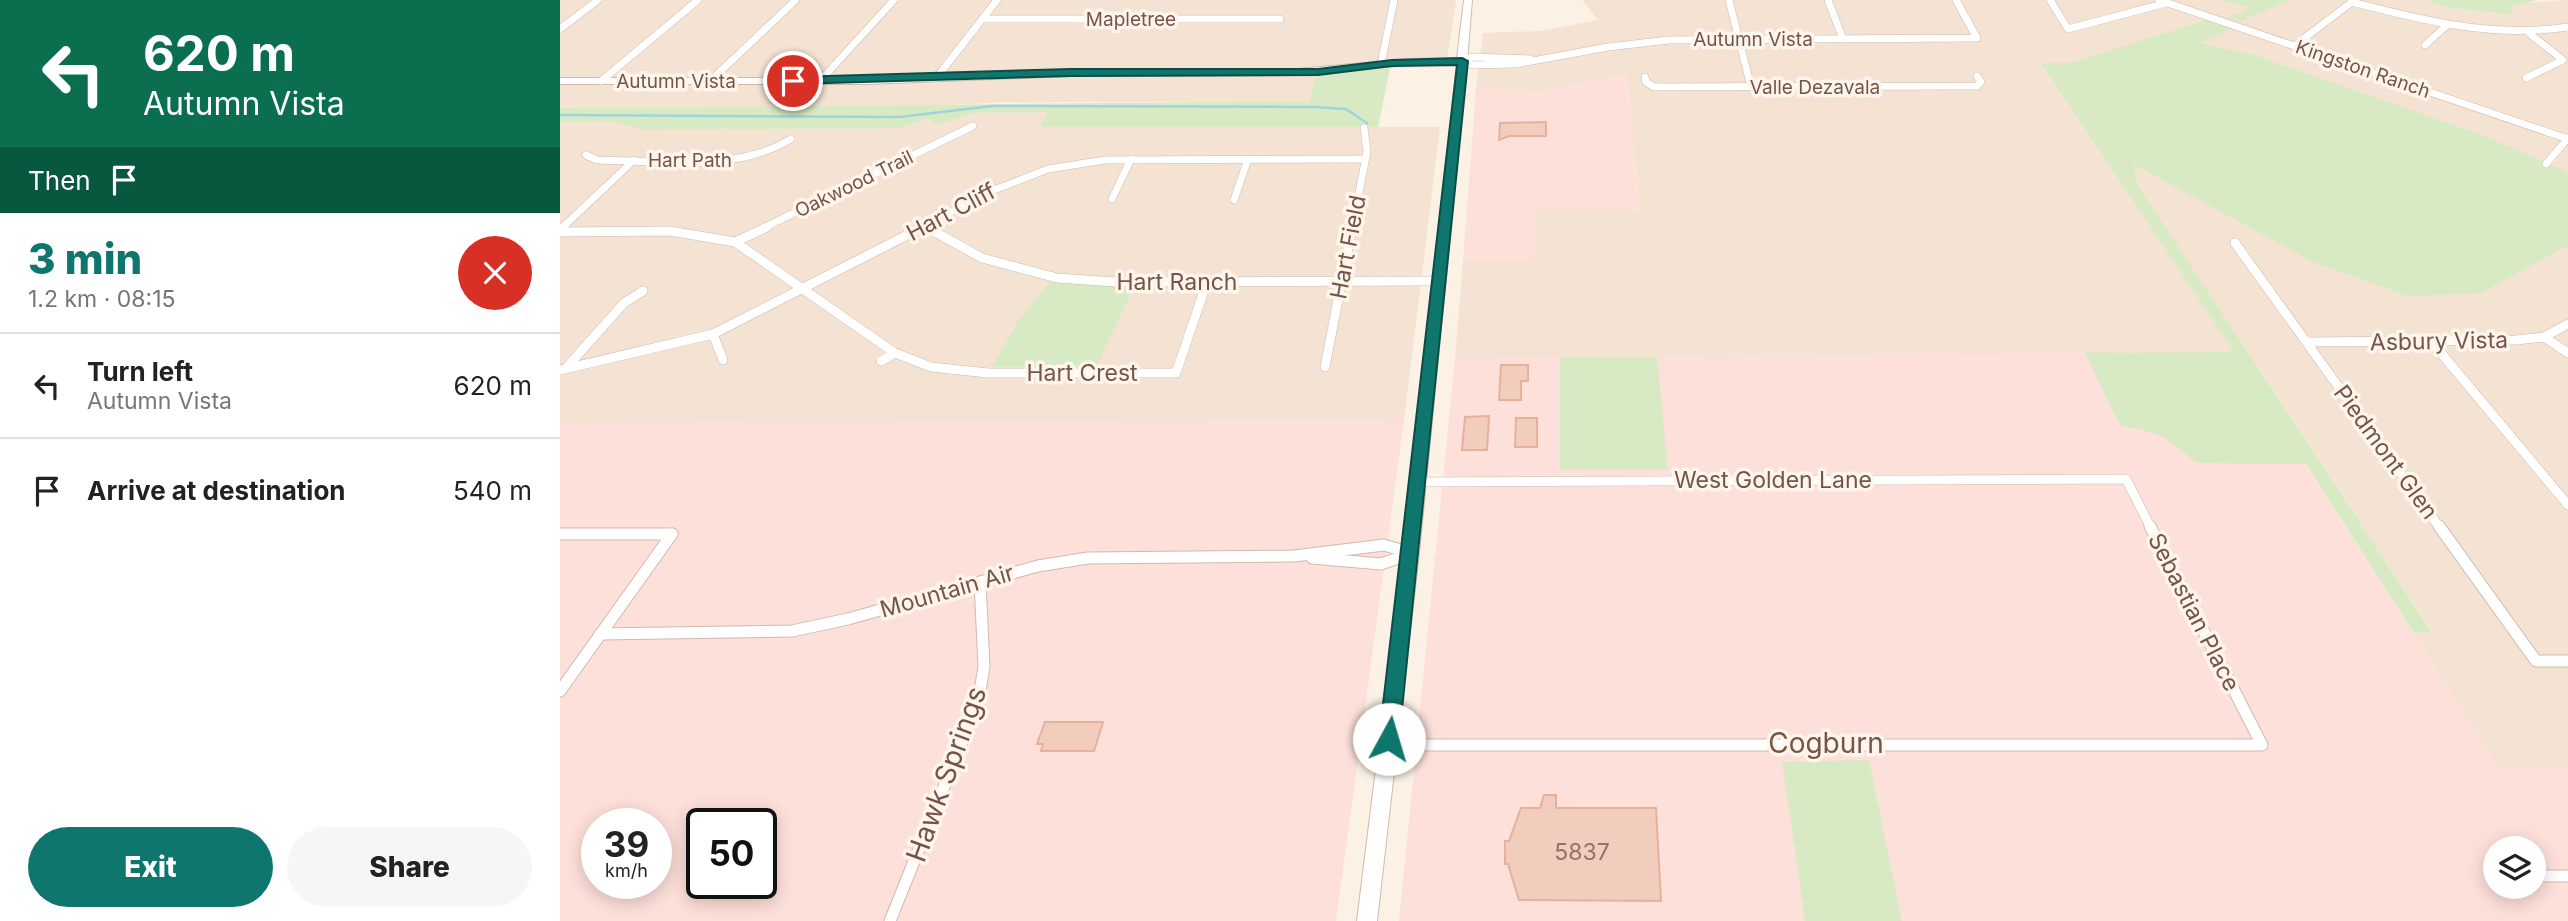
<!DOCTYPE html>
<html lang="en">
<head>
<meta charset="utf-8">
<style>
  body { margin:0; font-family:Inter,sans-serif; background:#f6f6f6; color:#222; height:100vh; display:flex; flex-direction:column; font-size:26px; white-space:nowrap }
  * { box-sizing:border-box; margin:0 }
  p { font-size:23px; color:#767676 }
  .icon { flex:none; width:38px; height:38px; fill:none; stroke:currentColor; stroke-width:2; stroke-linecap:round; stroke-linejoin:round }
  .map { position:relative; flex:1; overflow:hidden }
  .details { display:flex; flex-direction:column; background:#fff; width:560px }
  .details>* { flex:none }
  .hud { background:#0b6e4f; color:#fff; overflow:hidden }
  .controls { position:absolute; left:1923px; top:836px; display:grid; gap:14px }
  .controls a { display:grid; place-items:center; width:63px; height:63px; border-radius:50%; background:#fff; box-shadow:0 4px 18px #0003; font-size:35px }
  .speed { position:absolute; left:21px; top:808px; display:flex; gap:14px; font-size:35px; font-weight:700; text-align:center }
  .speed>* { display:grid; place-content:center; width:91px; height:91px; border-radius:50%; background:#fff; box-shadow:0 4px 18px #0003; line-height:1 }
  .speed small { font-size:18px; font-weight:400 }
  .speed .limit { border:4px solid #111; border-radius:10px; background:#fff; color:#111 }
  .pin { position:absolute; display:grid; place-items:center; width:60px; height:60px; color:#fff; margin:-30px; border:4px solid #fff; border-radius:50%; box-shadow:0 2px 7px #0007 }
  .me { position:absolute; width:77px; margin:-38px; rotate:6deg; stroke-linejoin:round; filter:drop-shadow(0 0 5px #0008) }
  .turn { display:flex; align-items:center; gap:24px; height:147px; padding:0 28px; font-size:32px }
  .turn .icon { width:91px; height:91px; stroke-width:2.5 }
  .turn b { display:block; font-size:49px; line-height:60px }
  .then { display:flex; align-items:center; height:66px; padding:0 28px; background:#0003; gap:14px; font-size:26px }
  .round { display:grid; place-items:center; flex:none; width:74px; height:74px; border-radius:37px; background:#f6f6f6 }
  .summary { display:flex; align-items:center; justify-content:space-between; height:119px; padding:0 28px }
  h1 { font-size:42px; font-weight:800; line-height:52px; color:#0f766e }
  .button { display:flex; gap:14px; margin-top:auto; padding:14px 28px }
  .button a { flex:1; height:80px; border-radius:42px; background:#0f766e; color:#fff; font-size:28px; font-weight:800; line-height:80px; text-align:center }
  .button a+a { background:#f6f6f6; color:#222 }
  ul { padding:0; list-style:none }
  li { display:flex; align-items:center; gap:21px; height:105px; padding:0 28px; border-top:2px solid #e0e0e0 }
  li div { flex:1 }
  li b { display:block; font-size:26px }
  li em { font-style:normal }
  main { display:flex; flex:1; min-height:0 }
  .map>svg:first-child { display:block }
</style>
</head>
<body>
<main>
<section class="details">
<div class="hud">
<div class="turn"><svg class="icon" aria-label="left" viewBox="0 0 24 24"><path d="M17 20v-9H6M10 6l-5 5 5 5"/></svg><div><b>620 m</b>Autumn Vista</div></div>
<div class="then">Then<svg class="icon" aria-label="arrive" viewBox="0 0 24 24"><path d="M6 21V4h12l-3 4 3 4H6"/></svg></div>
</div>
<div class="summary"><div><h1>3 min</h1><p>1.2 km · 08:15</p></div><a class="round" style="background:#d93025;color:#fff"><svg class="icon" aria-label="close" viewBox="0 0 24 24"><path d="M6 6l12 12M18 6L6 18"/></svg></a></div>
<ul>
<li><svg class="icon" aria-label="left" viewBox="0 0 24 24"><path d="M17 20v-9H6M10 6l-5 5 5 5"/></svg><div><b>Turn left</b><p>Autumn Vista</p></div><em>620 m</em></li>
<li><svg class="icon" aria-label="arrive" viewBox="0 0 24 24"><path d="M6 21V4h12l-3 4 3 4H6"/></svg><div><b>Arrive at destination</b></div><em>540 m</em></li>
</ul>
<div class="button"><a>Exit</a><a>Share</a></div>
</section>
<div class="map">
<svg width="2008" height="921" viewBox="0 0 2008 921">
  <rect width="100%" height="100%" fill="#fcf1e5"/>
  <g fill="#f4e2d3">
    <path d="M0 0H896L886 67 830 68 757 76 748 102H449L53 121 84 130 342 128 367 118 378 125 414 113 489 112 481 127H880L844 420 0 423Z"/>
    <path d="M1022 0H1865L1891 8 1947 14 1951 6 1963 3 2008 0V172L1691 54 1638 43 1670 29 1645 20 1510 63 1482 64 1674 352 895 358 903 261 973 260 975 212H1080L1067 73 981 91 916 90 923 33 981 31 1038 20Z"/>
    <path d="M1572 163 1751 261 1921 293 2008 246V766L1938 767 1853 632 1872 631 1578 185Z"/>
  </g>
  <g fill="#fde0d9" fill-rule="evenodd">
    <path d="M1067 73 1080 212H975L974 261H903L916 90 981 91Z"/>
    <path d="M1674 352 1938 766H2008V921H839L895 358ZM1936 849H1974V887H1936Z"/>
    <path d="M844 420 776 921H0V423ZM37 824H96V884H37ZM142 824H201V884H142Z"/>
  </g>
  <g fill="#d7eac3">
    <path d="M1661 0H1730L1679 22 1667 18 1690 8Z"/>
    <path d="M1865 0H1977L1952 6 1951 13 1947 14 1891 8Z"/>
    <path d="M1645 20 1671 29 1639 43 1691 54 1922 135 2008 172V246L1921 293 1848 296 1751 261 1573 164 1578 185 1872 632H1853L1746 464 1637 463 1605 438 1581 429 1560 426 1525 353 1674 352 1481 63H1510Z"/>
    <path d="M830 68 818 127H480L488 112 414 113 378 125 367 118 342 128 84 130 52 121H0V108C249 108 498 102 748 102L757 76Z"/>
    <path d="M490 282 574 287 536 367H432L458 321Z"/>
    <path d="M1000 357H1097L1108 470H1000Z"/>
    <path d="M1309 760 1342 921H1245L1222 762Z"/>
  </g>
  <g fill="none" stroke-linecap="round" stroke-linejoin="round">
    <path stroke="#9fd5d8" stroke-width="2.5" d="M0 115 339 117 432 106 754 107 786 109 807 123"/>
  </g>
  <g fill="#f2ccbc" stroke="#e5b19d" stroke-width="2">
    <path d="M986 122V136H949L939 140 940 123Z"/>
    <path d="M941 365H968V381H961V400H939Z"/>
    <path d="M929 416 927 450H902L905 417Z"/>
    <path d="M956 418H977V447H955Z"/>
    <path d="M485 722H543L534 751H481L483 744H477Z"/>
    <path d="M984 795H996V808H1096L1101 901 959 900 948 864H945V841H949L961 808H980Z"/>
  </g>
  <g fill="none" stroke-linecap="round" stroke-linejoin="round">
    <defs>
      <g id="street-far2">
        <path d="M1169 0 1191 87"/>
        <path d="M1268 0 1283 39"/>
        <path d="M1490 0 1508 29 1606 3"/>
        <path d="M1599 0 2008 139"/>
        <path d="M422 19H720"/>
        <path d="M0 29 38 0"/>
        <path d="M1865 45 1885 27"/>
        <path d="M1734 46 1792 2C1865 21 1932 38 2008 27"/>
        <path d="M902 61 912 65 956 64 1048 47 1109 40 1417 38 1396 0"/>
        <path d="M902 61 912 57 970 59"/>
        <path d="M821 64 834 0"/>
        <path d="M377 77 437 0"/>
        <path d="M1085 77 1086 82 1094 87 1417 86 1421 82 1417 76"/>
        <path d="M1966 78 2003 60 1970 34"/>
        <path d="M41 81 138 0"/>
        <path d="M150 81 236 0"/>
        <path d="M260 81 334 0"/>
        <path d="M26 155 37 160C100 161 174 173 231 139"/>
        <path d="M1986 164 2008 138"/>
        <path d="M552 199 571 159"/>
        <path d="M674 200 688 159"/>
        <path d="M365 226 369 228"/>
        <path d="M2 228 74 160"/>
        <path d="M203 228 413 126"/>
        <path d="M359 228 434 190 488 169 545 160 805 159"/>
        <path d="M792 228 807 152 804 128"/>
      </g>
      <g id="street-far1">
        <path d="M366 227 422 258 497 278 556 282 881 281"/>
        <path d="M0 230 4 227"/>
        <path d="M0 232 110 231 175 242 335 353 371 367 428 373H616L647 282"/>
        <path d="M175 242 207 227"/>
        <path d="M1675 243 1880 528"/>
        <path d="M153 334 163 360"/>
        <path d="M1984 337 2008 353"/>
        <path d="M1871 341 2008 505"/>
        <path d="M1747 342 1956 340 1984 337 2008 324"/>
        <path d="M321 361 335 353"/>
        <path d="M765 367 792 227"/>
        <path d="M6 368 64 303 83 291"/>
        <path d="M0 370 153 334 363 227"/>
        <path d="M859 482 1566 479 1591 528"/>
      </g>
      <g id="street">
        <path d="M1879 526 1976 661H2008"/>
        <path d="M0 534H112"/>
        <path d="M752 558 821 564 850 554"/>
        <path d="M40 634 232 631 288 619 478 566 528 558 734 556 824 545 851 553"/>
        <path d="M0 691 112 534"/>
        <path d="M829 739 867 745H1702L1590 526"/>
        <path d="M1986 876H2008"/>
        <path d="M330 921 418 702 424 667 420 582"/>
      </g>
      <path id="secondary" d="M904 0H912L907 61 859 553 817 921H797L843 553 897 64 847 65 738 75 511 76 306 84H0V78H306L511 70 738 69 847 59 897 58Z"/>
    </defs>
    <use href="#street-far2" stroke="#d0baae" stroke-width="8"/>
    <use href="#street-far1" stroke="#d0baae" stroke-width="10"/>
    <use href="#street" stroke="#d0baae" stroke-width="13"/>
    <use href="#secondary" stroke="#d3b9ab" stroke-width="2"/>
    <use href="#street-far2" stroke="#fff" stroke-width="7"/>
    <use href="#street-far1" stroke="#fff" stroke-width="9"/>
    <use href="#street" stroke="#fff" stroke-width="11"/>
    <use href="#secondary" fill="#fff" fill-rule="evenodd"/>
  </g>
  <path fill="#0f766e" stroke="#0a4d48" stroke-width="2" d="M902 58 908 61 839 739 836 745 829 748 822 745 819 739 897 65 832 66 758 75 511 76 233 84 227 81 233 77 511 69H758L832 60Z"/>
  <g text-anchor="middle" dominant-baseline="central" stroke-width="7" stroke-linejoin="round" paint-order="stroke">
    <g font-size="19" fill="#75554a" stroke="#fff5eb">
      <text x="571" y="19">Mapletree</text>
      <text x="1193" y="39">Autumn Vista</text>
      <text transform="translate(1803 69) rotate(19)">Kingston Ranch</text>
      <text x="116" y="81">Autumn Vista</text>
      <text x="1255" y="87">Valle Dezavala</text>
      <text x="130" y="160">Hart Path</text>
      <text transform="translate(294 184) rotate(-26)">Oakwood Trail</text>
    </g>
    <g font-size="23" fill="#75554a" stroke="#fff5eb">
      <text transform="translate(391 212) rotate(-28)">Hart Cliff</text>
      <text transform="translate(788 247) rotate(-79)">Hart Field</text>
      <text x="617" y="282">Hart Ranch</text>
      <text transform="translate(1879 341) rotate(-1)">Asbury Vista</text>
      <text x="522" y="373">Hart Crest</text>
      <text transform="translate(1826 452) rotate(54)">Piedmont Glen</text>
      <text x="1213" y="480">West Golden Lane</text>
      <text transform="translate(387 591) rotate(-16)">Mountain Air</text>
      <text transform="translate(1634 612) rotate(63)">Sebastian Place</text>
    </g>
    <g font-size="23" fill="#947366">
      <text x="1022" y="852">5837</text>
    </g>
    <g font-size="28" fill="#75554a" stroke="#fff5eb">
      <text x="1266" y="743">Cogburn</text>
      <text transform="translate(386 774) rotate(-70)">Hawk Springs</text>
    </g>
  </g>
</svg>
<div class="controls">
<a><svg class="icon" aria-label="layers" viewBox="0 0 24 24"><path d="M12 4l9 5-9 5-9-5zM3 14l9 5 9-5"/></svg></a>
</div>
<div class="speed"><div>39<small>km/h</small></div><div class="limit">50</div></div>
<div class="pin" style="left:233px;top:81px;background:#d93025"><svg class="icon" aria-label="arrive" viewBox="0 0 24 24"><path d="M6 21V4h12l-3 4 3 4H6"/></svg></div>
<svg class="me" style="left:829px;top:739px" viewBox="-20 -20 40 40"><circle r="19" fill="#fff"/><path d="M0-13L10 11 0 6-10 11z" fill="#0f766e"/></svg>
</div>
</main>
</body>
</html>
